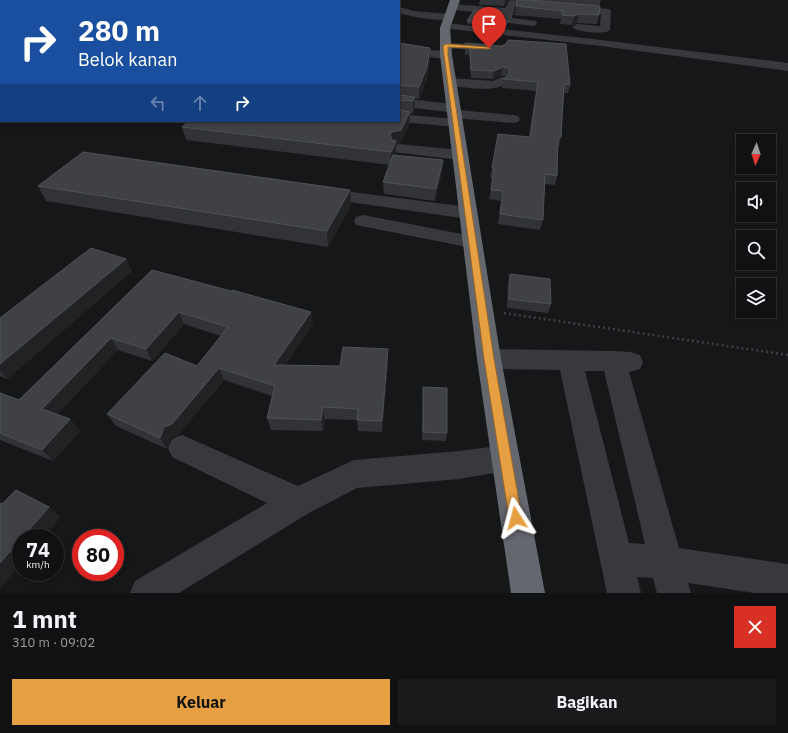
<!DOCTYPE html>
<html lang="id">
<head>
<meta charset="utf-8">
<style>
  body { margin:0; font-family:"IBM Plex Sans",sans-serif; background:#191a1b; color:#f1f3f6; height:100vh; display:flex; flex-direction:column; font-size:15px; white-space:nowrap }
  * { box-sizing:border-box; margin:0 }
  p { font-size:13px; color:#9c9d9f }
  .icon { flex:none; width:22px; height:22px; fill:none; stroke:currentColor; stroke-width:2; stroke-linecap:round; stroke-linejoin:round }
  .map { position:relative; height:593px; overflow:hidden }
  .sheet { display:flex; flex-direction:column; background:#101112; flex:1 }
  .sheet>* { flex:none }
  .top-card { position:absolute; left:0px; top:0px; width:400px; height:122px; box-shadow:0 2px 6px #0003,0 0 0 1px #303132; background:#1a4fa0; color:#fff; overflow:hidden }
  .needle { width:26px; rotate:183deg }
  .fabs { position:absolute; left:736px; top:134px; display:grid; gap:8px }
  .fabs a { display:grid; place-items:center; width:40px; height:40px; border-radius:0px; background:#101112; box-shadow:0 2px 6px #0003,0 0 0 1px #303132; font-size:20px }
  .speed { position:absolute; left:12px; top:529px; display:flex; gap:8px; font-size:20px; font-weight:700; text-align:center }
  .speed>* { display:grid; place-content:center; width:52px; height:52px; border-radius:50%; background:#101112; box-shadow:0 2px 6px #0003,0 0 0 1px #303132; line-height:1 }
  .speed small { font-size:10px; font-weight:400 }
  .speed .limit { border:6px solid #d22; background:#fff; color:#111 }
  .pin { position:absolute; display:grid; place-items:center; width:34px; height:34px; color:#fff; margin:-41px -17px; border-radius:50% 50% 50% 0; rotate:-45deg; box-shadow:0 0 4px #0007 }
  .pin .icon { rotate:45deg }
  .me { position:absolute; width:44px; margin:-22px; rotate:351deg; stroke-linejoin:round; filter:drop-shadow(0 0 3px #0008) }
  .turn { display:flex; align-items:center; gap:14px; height:84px; padding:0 12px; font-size:18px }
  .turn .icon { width:52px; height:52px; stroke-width:2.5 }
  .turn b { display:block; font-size:28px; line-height:34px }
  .lanes { display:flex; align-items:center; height:38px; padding:0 12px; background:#0003; justify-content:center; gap:20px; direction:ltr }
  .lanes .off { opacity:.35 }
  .round { display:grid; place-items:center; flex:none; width:42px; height:42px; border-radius:0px; background:#191a1b }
  .head { display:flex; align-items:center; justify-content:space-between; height:68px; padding:0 12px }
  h1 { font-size:24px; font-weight:700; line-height:30px }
  .button { display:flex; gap:8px; margin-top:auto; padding:8px 12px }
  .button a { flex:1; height:46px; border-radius:0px; background:#e69f41; color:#111; font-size:16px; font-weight:700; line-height:46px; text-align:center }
  .button a+a { background:#191a1b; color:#f1f3f6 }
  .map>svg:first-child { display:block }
</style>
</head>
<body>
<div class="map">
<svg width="788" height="593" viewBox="0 0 788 593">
  <rect width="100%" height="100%" fill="#161718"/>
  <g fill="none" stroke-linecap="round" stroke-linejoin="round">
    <path fill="#2d363b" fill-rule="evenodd" d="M0 41H1L0 54Z"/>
    <path stroke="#3e4044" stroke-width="1" stroke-dasharray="1 1.5" stroke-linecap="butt" d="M29 1 32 0"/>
    <path stroke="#3e4044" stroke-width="2.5" stroke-dasharray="2 3" stroke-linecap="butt" d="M504 313 788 355"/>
    <g fill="#38393d" fill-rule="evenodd">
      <path d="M512 0 609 9 611 11 610 30C606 35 576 32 572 27L577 24 600 26 601 14 515 6 512 18 536 21 537 23 536 25 532 26 502 22 501 20 502 14 452 10 447 7 452 4 505 8 509 1Z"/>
      <path d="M399 7 414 11 448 14 453 17C446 24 409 16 399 13Z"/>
      <path d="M446 23 601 40 788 63V71L601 46 442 28 441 26Z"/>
      <path d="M446 43 495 45 499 46 501 48 499 50 495 51 442 48 440 46 442 44Z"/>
      <path d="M399 48 446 51 450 53 452 55 450 57 446 59 399 54Z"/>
      <rect x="0" y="50" width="1" height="8"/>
      <path d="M502 77 507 78 508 81C499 94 465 87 450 86L445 85 444 82 445 79 450 78 493 81Z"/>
      <path d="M399 98 453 104 458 105 460 108 459 110 513 115 518 116 520 119 518 122 513 123 454 118 449 117 447 114 448 112 399 106Z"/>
      <path d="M399 114 456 119 461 120 463 123 461 126 456 127 402 122 397 121H399Z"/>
      <path d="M399 144 460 150 466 152 468 155 466 158 460 160 393 152 391 149 393 146Z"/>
      <path d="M321 188 468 207 475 209 477 213 475 217 468 219 315 197 312 193 315 189Z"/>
      <path d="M363 215 472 236 479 238 482 242 479 246 472 248 356 225 354 221 356 217Z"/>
      <path d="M489 349 614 351 631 352 640 355 643 362 640 369 629 372 679 548 788 564V593H755L688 583 691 593H657L653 578 637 577 641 593H607L560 370 489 369 480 366 477 359 480 352ZM585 371H604L645 544 629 543Z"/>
      <path d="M182 435 298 486 354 460 459 451 506 445 516 449 520 458 516 467 506 471 459 479 357 488 309 513 179 593H130L135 581 267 503 172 457 168 448 172 439Z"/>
    </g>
    <path fill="#64676e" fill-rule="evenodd" d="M450 0H460L450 28 452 55 501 359 545 593H511L477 359 440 55V28Z"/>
  </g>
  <g fill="#323336">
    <path d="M480 0H508L504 6 479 5Z"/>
    <path d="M528 0H601L599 6V15L597 24 577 23 572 25 560 24 561 19 514 15 516 6Z"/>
    <path d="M501 19 507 24 505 28 467 24V21Z"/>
    <path d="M399 43 430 48V59L427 79 419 99 415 98 414 109 413 114 410 113 409 124 401 143 396 144V154L395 156 443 160 442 172 435 201 384 194 383 182 390 165 186 140 182 127Z"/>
    <path d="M465 43 570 85 568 93H564L561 137 559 146H558L557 176 555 185 545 184 543 220 540 230 498 224 501 201 489 199 493 178H490L498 134 529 137 536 91 502 88 503 79 507 76H501L493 79 471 78 469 55H465Z"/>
    <rect x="0" y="63" width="1" height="53"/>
    <path d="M38 186 350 190 351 205 328 247 46 201Z"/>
    <path d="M126 259 132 271 7 379 0 376V318Z"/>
    <path d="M152 270 313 324 285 365 340 366 388 361 382 432 358 431 357 420 325 419 323 431 271 430 267 418 272 396 224 380 178 435 171 438 167 449 116 426 107 414 197 366 221 336 184 324 152 361 118 350 57 414 70 419 80 431 53 461 0 440V393L19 400Z"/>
    <path d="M510 274 551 304 548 313 507 308 508 283Z"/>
    <path d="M423 387 447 433 446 441 422 440Z"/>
  </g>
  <g fill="#212224">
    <path d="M132 0H146L145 1H130Z"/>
    <path d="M299 0H308L307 1H298Z"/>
    <path d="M505 0H508L504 6Z"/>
    <path d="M579 14 577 23 572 25 574 16Z"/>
    <path d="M430 48V59L427 79 419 99V87Z"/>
    <path d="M503 67 501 76 493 79 494 71Z"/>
    <path d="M415 97 414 109 413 114V101Z"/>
    <path d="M410 112 409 124 401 143 396 144V154L391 165V152L393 145 390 135Z"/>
    <path d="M443 160 442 172 435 201 436 189Z"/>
    <path d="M350 190 351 205 328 247 327 231Z"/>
    <path d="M126 259 132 271 7 379 0 371V364Z"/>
    <path d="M179 312 184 324 152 361 146 349Z"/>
    <path d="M311 312 313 324 278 377 274 365Z"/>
    <path d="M111 338 118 350 52 420 42 409Z"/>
    <path d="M388 349V361L382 432V421Z"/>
    <path d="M219 368 224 380 178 435 171 438 167 449 160 438 164 427Z"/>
    <path d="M323 407 325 419 323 431 321 420Z"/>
    <path d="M70 419 80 431 53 461 42 450Z"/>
    <path d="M49 507 61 517 43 538H22Z"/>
    <path d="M21 539V564L0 589V563Z"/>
  </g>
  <g fill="#3f4144" stroke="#4f5256">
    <path d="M96 0H132L130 1H94Z"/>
    <path d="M199 0H299L298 1H197Z"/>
    <path d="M517 0H528L600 6 599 15 579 14 574 16 562 15 563 11 516 6Z"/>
    <path d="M474 10 501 12V19L508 21 506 25 467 21Z"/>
    <path d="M508 40 566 44 570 85 564 84 561 137H558L557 176 545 174 543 220 500 214 503 191 491 190 494 168H492L498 134 530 137 538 82 503 79 510 74 509 68 503 67 494 71 471 70 470 47H465V43L501 46 506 44Z"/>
    <path d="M399 43 430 48 427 67 419 87 399 85Z"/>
    <rect x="0" y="63" width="1" height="44"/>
    <path d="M399 95 415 97 413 101 399 100Z"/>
    <path d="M399 110 410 112 401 130 392 132 390 135 392 140 396 141 391 152 182 127 189 121H399Z"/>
    <path d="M83 152 350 190 327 231 38 186Z"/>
    <path d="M393 155 443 160 436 189 383 182Z"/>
    <path d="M91 248 126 259 0 364V318Z"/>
    <path d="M152 270 231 291 232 290 311 312 274 365 340 366 343 347 388 349 382 421 357 420 358 409 323 407 321 420 267 418 275 386 219 368 172 424 164 427 160 438 107 414 165 353 197 366 228 327 179 312 146 349 111 338 42 409 70 419 42 450 0 433V393L19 400Z"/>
    <path d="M510 274 550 279 551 304 509 299Z"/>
    <path d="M423 387 447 388V433L423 432Z"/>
    <path d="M16 490 49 507 22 538H21V539L0 563V503L2 504Z"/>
  </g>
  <path fill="#e69f41" stroke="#96672a" d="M446 44 489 47 491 48 489 49 448 47V55L494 359 522 518 520 522 516 524 511 522 509 518 484 359 444 55 443 46Z"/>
</svg>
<div class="fabs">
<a><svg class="needle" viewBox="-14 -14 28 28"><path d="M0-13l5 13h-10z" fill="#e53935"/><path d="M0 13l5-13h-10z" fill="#9c9d9f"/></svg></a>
<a><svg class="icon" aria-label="sound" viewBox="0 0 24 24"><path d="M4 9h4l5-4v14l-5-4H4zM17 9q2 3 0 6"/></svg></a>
<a><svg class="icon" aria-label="search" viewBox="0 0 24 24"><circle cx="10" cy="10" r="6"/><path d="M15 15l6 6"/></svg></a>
<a><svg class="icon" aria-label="layers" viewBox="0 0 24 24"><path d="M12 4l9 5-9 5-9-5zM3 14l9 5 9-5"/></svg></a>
</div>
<div class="speed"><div>74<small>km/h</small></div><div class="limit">80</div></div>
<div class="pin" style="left:489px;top:48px;background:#d93025"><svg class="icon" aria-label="arrive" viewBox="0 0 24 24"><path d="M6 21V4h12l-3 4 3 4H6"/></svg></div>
<svg class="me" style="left:516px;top:518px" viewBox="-20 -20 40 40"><path d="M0-17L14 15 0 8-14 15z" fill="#e69f41" stroke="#fff" stroke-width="4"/></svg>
<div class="top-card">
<div class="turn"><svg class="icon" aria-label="right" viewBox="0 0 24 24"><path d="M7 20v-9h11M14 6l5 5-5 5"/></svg><div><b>280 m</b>Belok kanan</div></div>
<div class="lanes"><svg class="icon off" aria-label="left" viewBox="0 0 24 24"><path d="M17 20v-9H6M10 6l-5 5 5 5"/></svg><svg class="icon off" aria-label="ahead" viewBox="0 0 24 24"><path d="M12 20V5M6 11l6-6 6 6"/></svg><svg class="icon" aria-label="right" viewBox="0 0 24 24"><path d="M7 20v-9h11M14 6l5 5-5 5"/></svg></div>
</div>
</div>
<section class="sheet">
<div class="head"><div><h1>1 mnt</h1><p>310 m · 09:02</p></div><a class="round" style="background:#d93025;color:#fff"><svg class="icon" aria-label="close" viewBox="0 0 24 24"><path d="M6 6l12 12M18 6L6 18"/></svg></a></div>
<div class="button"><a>Keluar</a><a>Bagikan</a></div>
</section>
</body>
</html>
